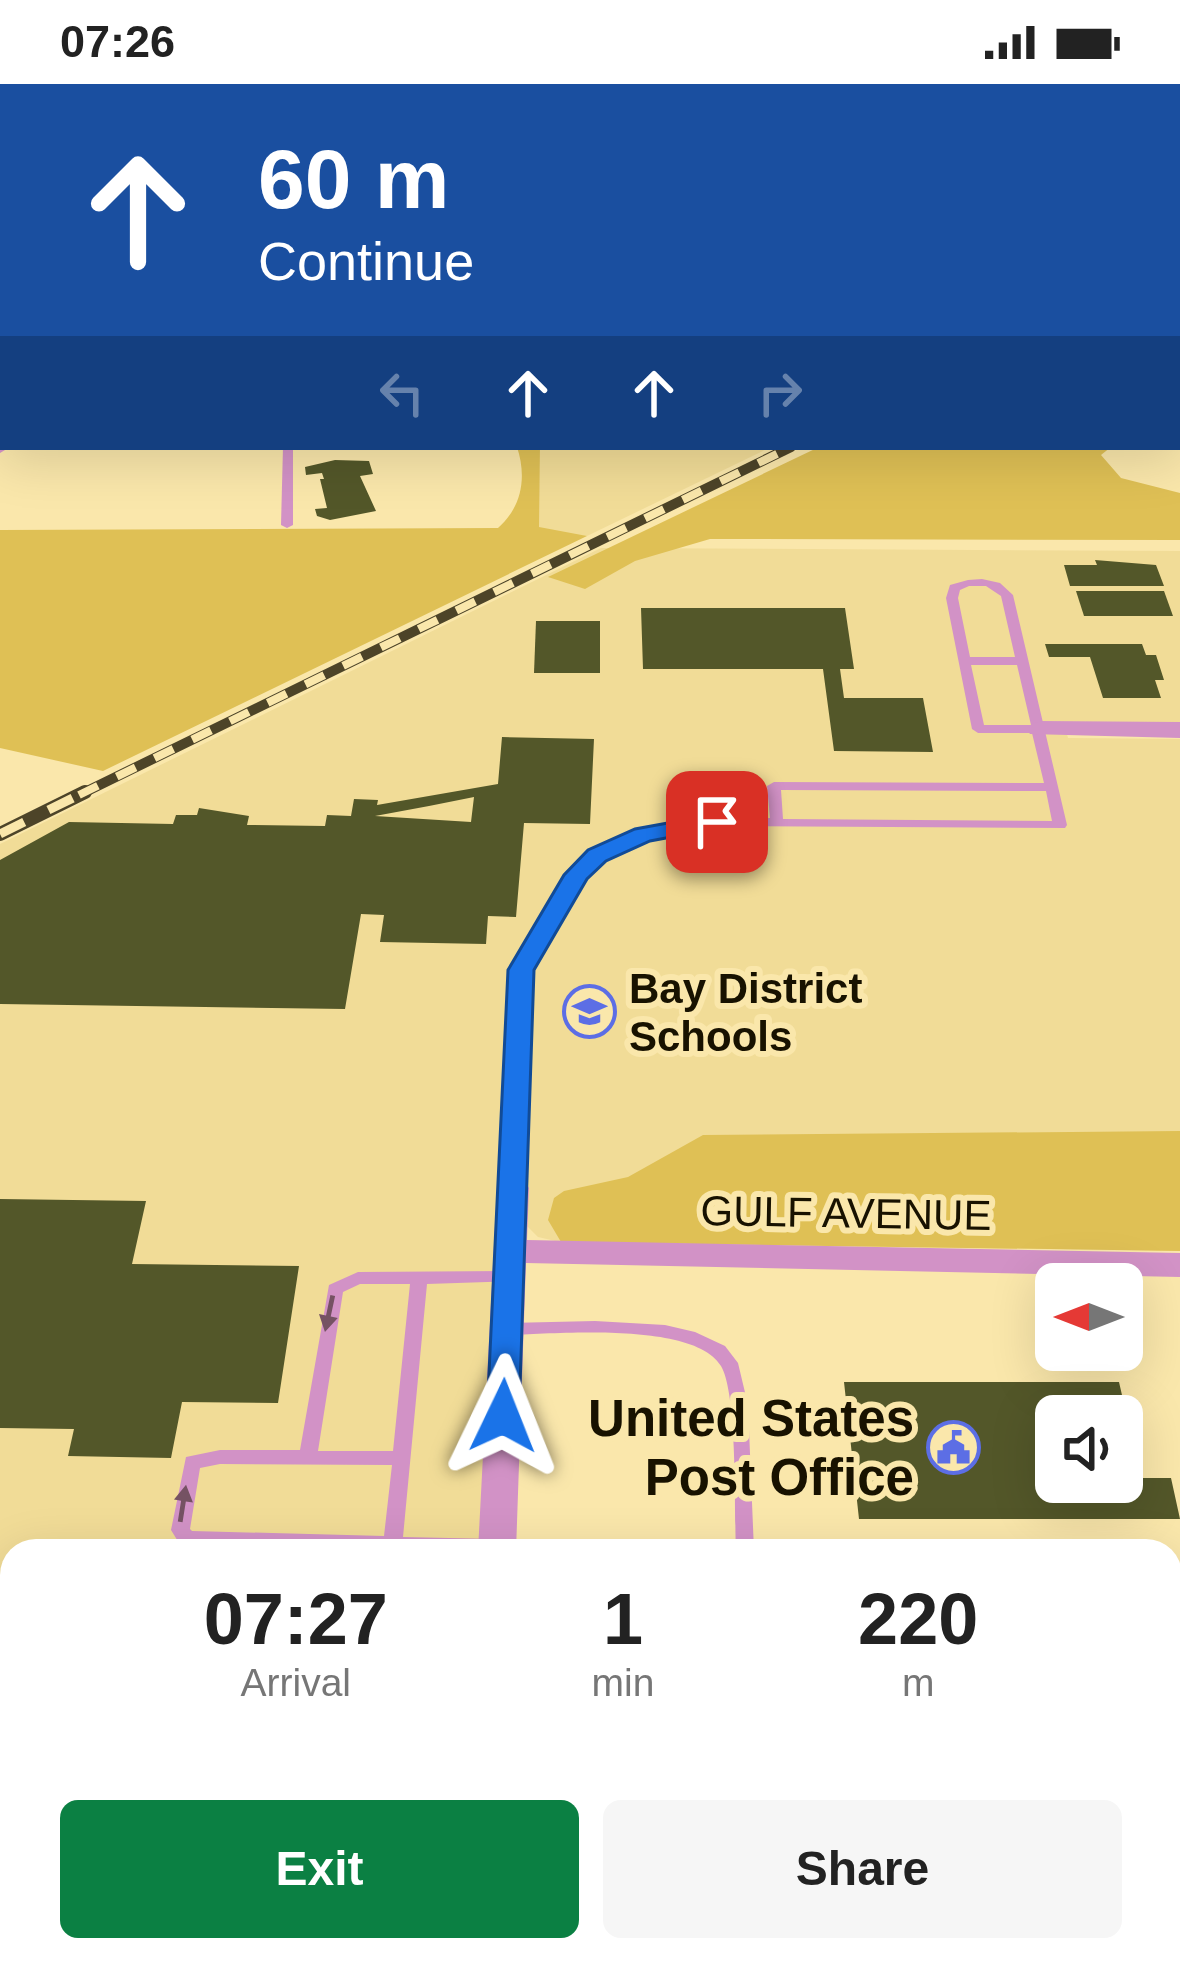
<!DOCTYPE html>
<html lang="en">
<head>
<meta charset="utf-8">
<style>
  body { margin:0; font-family:Helvetica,sans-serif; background:#f6f6f6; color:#222; height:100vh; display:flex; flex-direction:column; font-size:45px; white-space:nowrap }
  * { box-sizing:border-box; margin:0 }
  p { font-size:39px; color:#767676 }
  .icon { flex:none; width:66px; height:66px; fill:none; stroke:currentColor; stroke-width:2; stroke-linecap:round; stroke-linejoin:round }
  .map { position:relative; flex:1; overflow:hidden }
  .drawer { position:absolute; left:0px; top:1455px; width:1182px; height:423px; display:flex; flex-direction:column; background:#fff; border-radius:36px 36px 0 0; box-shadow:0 12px 48px #0002 }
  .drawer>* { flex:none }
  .hud { position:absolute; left:0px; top:0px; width:1182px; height:366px; box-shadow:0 12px 48px #0002; background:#1a4fa0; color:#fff; overflow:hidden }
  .needle { width:78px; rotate:270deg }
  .fabs { position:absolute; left:1035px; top:1179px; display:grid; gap:24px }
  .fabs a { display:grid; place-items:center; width:108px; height:108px; border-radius:18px; background:#fff; box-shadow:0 12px 48px #0002; font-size:60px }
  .pin { position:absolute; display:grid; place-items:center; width:102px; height:102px; color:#fff; margin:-51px; border-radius:24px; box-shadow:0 6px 18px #0006 }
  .me { position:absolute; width:132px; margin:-66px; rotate:2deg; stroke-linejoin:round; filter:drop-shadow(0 0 9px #0008) }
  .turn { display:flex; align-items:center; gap:42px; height:252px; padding:0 60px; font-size:54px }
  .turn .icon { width:156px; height:156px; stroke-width:2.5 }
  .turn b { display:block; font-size:84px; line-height:102px }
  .lanes { display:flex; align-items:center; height:114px; padding:0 60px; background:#0003; justify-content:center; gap:60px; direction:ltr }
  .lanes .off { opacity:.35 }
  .eta { display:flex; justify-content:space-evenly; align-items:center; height:204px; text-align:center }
  .eta b { font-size:72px; font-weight:700; line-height:84px }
  .action { display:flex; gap:24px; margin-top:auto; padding:24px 60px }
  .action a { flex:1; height:138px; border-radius:18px; background:#0b8043; color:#fff; font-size:48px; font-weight:700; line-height:138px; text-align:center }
  .action a+a { background:#f6f6f6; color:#222 }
  .status { display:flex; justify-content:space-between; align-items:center; height:84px; padding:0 60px; background:#fff; direction:ltr }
  .status svg { height:33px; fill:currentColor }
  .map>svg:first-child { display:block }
</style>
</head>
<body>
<div class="status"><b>07:26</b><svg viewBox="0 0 49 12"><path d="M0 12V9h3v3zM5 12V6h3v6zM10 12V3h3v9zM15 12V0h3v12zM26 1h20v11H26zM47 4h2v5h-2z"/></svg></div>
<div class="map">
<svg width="1180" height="1877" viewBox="0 0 1180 1877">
  <rect width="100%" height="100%" fill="#fae7ab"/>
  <g fill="#f1dc97">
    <path d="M540 363H771L587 452H538Z"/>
    <path d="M601 464 1180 467V639H1064L1068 654 1180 655V1167L560 1158 538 1153 526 1141 479 1467H12V1564H0V760Z"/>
    <path d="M80 1866H459L458 1877H78Z"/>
    <rect x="502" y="1866" width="276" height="11"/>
  </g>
  <g fill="#dfc055">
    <path d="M22 0H1116L3 3 0 103V3Z"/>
    <path d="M517 363H540L539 443 587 452 103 687 0 664V446L498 444C522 423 527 393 517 363Z"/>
    <path d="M819 363H1111L1101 371 1121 394 1180 409V456L710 455 635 477 585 505 548 493Z"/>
    <path d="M1180 1047V1167L561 1158 548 1136 554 1114 564 1107 628 1093 703 1051Z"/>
    <path d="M0 1564H12V1866H80L78 1877H0Z"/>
  </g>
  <g fill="#535729" fill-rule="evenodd">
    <path d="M335 376 369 377 373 390 360 392 376 427 330 436 317 432 315 425 327 424 320 395H324L322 389 306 391 305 383Z"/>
    <path d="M1095 476 1156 481 1164 502H1070L1064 481H1097Z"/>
    <path d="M1076 507H1164L1173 532H1084Z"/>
    <path d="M641 524H845L854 585H840L844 614H923L933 668 834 667 823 585H643Z"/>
    <path d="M536 537H600V589H534Z"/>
    <path d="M1045 560H1142L1146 571H1156L1164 596H1155L1161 614H1103L1090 573H1049Z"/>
    <path d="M502 653 594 655 590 740 524 739 516 833 488 832 486 860 380 858 384 831 361 830 345 925 0 920V776L69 738 173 740 176 731H197L199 724 249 732 247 741 325 742 327 731 351 732 354 715 378 716 377 721 498 700ZM474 713 471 738 375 732 429 722Z"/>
    <path d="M0 1115 146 1117 132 1180 299 1182 278 1319 182 1318 171 1374 68 1372 74 1345 0 1344Z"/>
    <path d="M844 1298H1119L1141 1394H1171L1180 1435H859ZM1056 1332H1122V1398H1056Z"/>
    <path d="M1170 1709H1180V1877H984L982 1866H1170Z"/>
  </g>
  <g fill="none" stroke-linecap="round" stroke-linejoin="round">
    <g fill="#d292c6" fill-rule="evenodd">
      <rect x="1179" y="9" width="1" height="5"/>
      <rect x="1179" y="113" width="1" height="6"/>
      <rect x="0" y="139" width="3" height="6"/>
      <rect x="0" y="184" width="3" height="6"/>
      <path d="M3 248V254L0 255V249Z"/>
      <rect x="1179" y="259" width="1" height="6"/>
      <rect x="0" y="297" width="3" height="6"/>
      <rect x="1179" y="334" width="1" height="6"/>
      <path d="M3 360V363H10L0 369V361Z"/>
      <path d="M283 363H293V441L287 444 281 441Z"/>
      <path d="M982 495 1000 499 1013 511 1067 741 1065 744 717 742 661 750 602 774 583 793 528 886 521 1104 519 1108H507L505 1104 514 886 572 788 592 768 653 743 717 734H770L767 702 774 698 1044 699 1032 649H978L972 645 946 514 950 501 968 496ZM969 502H986L1001 512 1015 573H970L958 514 960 506ZM971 581H1017L1031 641H984ZM781 706 1046 707 1052 737 783 735Z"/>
      <path d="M508 1187 514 1189 516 1193 514 1197 427 1200 403 1453 495 1455 502 1457 504 1462 502 1467 202 1463 179 1459 171 1446 186 1373 220 1366H300L329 1201 358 1188ZM360 1200H410L393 1367H318L343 1208ZM220 1380 392 1381 384 1452 192 1447 190 1445 200 1384Z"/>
      <path d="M595 1237 665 1241 695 1248 725 1262 738 1279 748 1321 754 1467H736C734 1428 738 1311 721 1282 694 1237 555 1250 507 1251L501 1249 498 1245 501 1241 507 1239Z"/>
      <rect x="0" y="1506" width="12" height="16"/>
      <rect x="1170" y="1668" width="10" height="18"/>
      <path d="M848 1866H870L871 1877H849Z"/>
    </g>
    <g fill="#d292c6" fill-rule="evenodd">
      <path d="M1039 637 1180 638V654L1030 650 1026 645Z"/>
      <path d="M513 1093 524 1096 529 1104 527 1156 1180 1169V1193L526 1179 516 1467H478L497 1104 502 1096Z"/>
      <rect x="1170" y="1586" width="10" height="34"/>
      <rect x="459" y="1866" width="44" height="11"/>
    </g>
    <g fill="#d292c6" fill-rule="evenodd">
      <rect x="0" y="101" width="3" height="12"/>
      <rect x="1179" y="181" width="1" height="14"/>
    </g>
    <defs>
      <path id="rail-far1" d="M79 711 791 363"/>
      <path id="rail" d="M0 750 85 708"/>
    </defs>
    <use href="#rail-far1" stroke="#4d4428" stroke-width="10"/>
    <use href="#rail" stroke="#4d4428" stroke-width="14"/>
    <use href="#rail-far1" stroke="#fae7ab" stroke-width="8" stroke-dasharray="21" stroke-linecap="butt"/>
    <use href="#rail" stroke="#fae7ab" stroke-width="9" stroke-dasharray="27" stroke-linecap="butt"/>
  </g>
  <defs><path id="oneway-solid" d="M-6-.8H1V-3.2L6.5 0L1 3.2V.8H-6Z" transform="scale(3)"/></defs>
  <g fill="#755263">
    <use href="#oneway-solid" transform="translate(329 1229) rotate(102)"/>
    <use href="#oneway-solid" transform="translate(183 1420) rotate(-81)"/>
  </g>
  <path fill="#1a73e8" stroke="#114b97" stroke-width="3" d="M717 730 725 732V743L650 757 606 777 587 795 534 886 519 1332 514 1340H491L487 1332 508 886 564 791 588 766 635 745Z"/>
  <defs>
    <symbol id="school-ring" viewBox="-11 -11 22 22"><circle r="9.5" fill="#fae7ab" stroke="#5c6ee5" stroke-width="1.5"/><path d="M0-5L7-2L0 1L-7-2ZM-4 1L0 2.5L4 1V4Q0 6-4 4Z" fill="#5c6ee5"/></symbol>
    <symbol id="civic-ring" viewBox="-11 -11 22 22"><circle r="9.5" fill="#fae7ab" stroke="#5c6ee5" stroke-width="1.5"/><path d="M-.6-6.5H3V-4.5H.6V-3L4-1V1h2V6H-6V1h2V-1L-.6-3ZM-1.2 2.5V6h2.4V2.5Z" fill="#5c6ee5"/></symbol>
  </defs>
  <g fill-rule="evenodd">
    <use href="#school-ring" x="560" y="898" width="59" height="59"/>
    <use href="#civic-ring" x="924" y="1334" width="59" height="59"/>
  </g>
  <g text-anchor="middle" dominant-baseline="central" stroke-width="12" stroke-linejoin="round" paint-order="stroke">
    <g font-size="42" font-weight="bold" fill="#181200" stroke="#fae7ab" text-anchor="start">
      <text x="629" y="904">Bay District<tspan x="629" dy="48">Schools</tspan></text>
    </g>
    <g font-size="42" fill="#181200" stroke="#fae7ab">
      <text transform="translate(846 1129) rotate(1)">GULF AVENUE</text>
    </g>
    <g font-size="51" font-weight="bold" fill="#181200" stroke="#fae7ab" text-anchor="end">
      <text x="914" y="1334">United States<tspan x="914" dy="59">Post Office</tspan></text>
    </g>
  </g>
</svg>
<div class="fabs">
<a><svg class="needle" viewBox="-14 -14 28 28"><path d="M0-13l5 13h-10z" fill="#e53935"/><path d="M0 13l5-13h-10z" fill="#767676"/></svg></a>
<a><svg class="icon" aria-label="sound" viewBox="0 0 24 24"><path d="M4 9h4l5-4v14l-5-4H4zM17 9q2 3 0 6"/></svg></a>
</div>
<div class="pin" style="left:717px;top:738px;background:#d93025"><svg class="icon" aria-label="arrive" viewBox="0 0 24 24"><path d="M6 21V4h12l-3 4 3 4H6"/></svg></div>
<svg class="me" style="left:503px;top:1332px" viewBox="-20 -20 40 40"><path d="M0-17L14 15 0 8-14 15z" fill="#1a73e8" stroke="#fff" stroke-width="4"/></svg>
<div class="hud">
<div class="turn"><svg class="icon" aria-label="ahead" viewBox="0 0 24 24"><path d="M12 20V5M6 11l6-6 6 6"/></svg><div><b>60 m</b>Continue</div></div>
<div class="lanes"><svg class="icon off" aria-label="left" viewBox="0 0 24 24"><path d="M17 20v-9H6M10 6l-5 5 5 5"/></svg><svg class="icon" aria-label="ahead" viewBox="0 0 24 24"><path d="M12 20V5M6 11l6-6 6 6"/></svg><svg class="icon" aria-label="ahead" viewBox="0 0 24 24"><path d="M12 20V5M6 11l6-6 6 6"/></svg><svg class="icon off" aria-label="right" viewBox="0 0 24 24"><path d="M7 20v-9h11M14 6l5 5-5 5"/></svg></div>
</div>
<section class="drawer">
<div class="eta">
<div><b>07:27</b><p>Arrival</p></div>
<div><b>1</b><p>min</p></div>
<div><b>220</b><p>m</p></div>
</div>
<div class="action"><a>Exit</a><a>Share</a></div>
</section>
</div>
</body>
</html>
